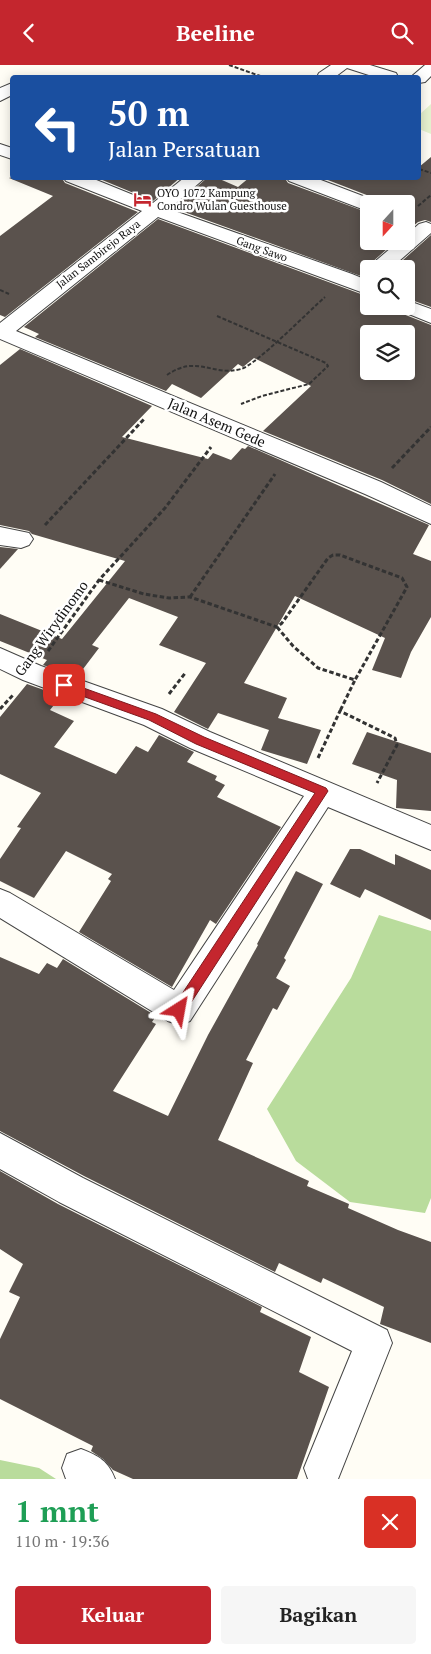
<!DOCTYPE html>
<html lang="id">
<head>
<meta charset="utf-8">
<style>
  body { margin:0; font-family:"PT Serif",serif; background:#f6f6f6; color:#222; height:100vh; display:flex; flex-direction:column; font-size:19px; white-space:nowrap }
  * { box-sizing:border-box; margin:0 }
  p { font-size:16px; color:#767676 }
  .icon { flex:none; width:28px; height:28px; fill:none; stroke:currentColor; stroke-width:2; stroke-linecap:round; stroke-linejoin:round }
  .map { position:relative; height:1414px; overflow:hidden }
  .sheet { display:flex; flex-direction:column; background:#fff; flex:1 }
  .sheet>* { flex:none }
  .guide { position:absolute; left:10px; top:10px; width:411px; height:105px; border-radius:5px; box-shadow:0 2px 12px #0003; background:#1a4fa0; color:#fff; overflow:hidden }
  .needle { width:32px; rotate:201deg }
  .fabs { position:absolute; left:360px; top:130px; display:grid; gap:10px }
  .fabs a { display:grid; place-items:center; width:55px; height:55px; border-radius:5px; background:#fff; box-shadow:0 2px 12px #0003; font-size:25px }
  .pin { position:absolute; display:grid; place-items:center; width:42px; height:42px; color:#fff; margin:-21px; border-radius:10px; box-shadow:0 2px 8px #0006 }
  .me { position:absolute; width:55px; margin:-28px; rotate:34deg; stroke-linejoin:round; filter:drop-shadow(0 0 4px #0008) }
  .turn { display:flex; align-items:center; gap:18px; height:105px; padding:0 15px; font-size:22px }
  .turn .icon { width:65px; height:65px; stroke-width:2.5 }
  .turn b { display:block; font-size:35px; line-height:42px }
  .round { display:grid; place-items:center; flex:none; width:52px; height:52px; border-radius:5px; background:#f6f6f6 }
  .headline { display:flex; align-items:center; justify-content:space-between; height:85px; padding:0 15px }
  h1 { font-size:30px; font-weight:600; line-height:38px; color:#1e9e55 }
  .cta { display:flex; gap:10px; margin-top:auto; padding:10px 15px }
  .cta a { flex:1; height:58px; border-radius:5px; background:#c4262e; color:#fff; font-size:20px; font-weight:600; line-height:58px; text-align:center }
  .cta a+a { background:#f6f6f6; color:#222 }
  header { display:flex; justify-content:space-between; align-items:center; height:65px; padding:0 15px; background:#c4262e; color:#fff; font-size:22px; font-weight:600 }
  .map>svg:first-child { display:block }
</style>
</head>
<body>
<header><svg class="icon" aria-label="back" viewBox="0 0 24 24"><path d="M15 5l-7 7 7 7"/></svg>Beeline<svg class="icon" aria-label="search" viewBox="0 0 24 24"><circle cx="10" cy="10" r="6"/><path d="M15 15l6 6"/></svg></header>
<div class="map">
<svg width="431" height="1414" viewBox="0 0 431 1414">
  <rect width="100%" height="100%" fill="#fffdf5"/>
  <g fill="#b9dc9c">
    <path d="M379 850 431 866V1133L425 1148 350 1137 296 1096 267 1044 351 913Z"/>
    <path d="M0 1395 39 1403 56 1414H0Z"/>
  </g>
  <path fill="#e6f2cf" d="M431 39V69L419 64V50Z"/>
  <g fill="#5a524d" fill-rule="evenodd">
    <path d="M431 92V157L425 155 418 157 406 167V139H379L377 134 320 112H419V102Z"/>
    <path d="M12 112H61L65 118 138 147 5 252 0 250V171L53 131 9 113Z"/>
    <path d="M95 112H181L153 136Z"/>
    <path d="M208 112H215L238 122 250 112H284L288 118 369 148V176H396L370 199 367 204 369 214 173 143Z"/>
    <path d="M158 154 369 232V241H394L398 247 431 260V439L382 415 263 366 311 321 254 293 243 302 238 299 201 333 172 319 166 326 35 272 39 269 24 262ZM369 269H406V306H369Z"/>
    <path d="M431 170V242L406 233V204H393Z"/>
    <path d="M20 284 152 341 122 372 208 394 213 388 231 395 242 383 245 384 248 381 429 460 413 489 431 496V552L411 587 401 613 372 605 385 573 295 531 244 618 287 633 278 653 321 665 307 699 261 685 269 665 218 648 208 664 174 647 206 598 159 580 178 552 129 533 92 580 99 583 77 612 43 600 47 595 0 576V549L62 574 125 496 32 469 29 466 0 460V300Z"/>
    <path d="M0 482 18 484 0 504Z"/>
    <path d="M27 619 61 631 50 645 74 656 54 682 116 709 136 681 148 687 159 670 194 687 187 697 217 711 215 715 225 720 217 732 281 762 216 859 210 855 172 922 79 867 111 816 108 814 112 809 66 786 34 833 0 816V794L21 763 17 762 41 728 0 709V652Z"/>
    <path d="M367 667 431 688V746L396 743 397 715 352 699Z"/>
    <path d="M350 784H360L395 800V789L431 805V855L365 824 360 833 330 819Z"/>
    <path d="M296 806 323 819 284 893 286 895 276 913 290 921 277 945 273 943 246 995 253 998 218 1075 309 1116 307 1121 349 1139 348 1143 398 1165 431 1177V1278L380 1259 384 1242 323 1213 321 1218 279 1198 275 1207 84 1111 0 1066V892L39 909 47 898 57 903 63 894 156 951 152 957 156 959 113 1026 168 1051 208 970 258 880 257 879Z"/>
    <path d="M0 1106 58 1139 262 1242 260 1247 311 1272 299 1307 329 1322 297 1414H133L113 1405 103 1394 91 1386 93 1381 0 1334V1274L20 1232 9 1227 23 1199 0 1184Z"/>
  </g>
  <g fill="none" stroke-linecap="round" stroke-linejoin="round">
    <defs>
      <g id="minor">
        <path d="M331 0H370L396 8 398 12H375L347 3 335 12H317L319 8Z"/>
        <path d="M425 0H431V11L425 17 419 18V12H411Z"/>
        <path d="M12 18V30L0 36V23Z"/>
        <path d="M0 79 12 83V94L0 90Z"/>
        <path d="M63 112H89L153 138 185 112H206L169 144 352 209 369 216V230L158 152 16 266 381 417 431 441V459L365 429 0 274V258L142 146 66 116Z"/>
        <path d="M286 112H313L376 136 377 139H369V146L362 144 289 116Z"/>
        <path d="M426 157 431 159V168L390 204 369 205 371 200 399 176H406V170L419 159Z"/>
        <path d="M406 235 431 244V258L399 245 396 241H406Z"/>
        <path d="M0 462 29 468 33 474 29 480 21 483 0 480Z"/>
        <path d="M0 583 41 601 162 644 210 667 431 760V785L328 742 190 956 179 960 168 956 0 853V824L10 828 174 925 304 731 190 683 144 660 23 615 0 604Z"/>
        <path d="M0 1068 83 1113 387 1265 392 1278 338 1414H308L304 1403 352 1286 59 1137 0 1104Z"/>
        <path d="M81 1384C99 1391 108 1396 115 1414H66L62 1403 67 1389Z"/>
      </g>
    </defs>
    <use href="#minor" stroke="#444" stroke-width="2"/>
    <g stroke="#333" stroke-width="2" stroke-dasharray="4 2" stroke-linecap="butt">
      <path d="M229 0 263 12"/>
      <path d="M419 104 431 108"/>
      <path d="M418 141 431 130"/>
      <path d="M0 225 9 229"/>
      <path d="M217 251 326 298 328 301 309 319 262 331 241 339"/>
      <path d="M167 310C197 289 213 312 241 304 256 300 309 246 325 232"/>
    </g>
    <g stroke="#333" stroke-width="3" stroke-dasharray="4.5 2.5" stroke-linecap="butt">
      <path d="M392 403 431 362"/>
      <path d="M45 460 145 353"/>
      <path d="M99 515 144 529 169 533 190 532 277 562 282 558 328 493 333 490H340L402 513 407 522 355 615"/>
      <path d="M190 532 275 409"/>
      <path d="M277 562 293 581 318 603 355 615 340 646"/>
      <path d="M48 586 99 515 165 443 211 382"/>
      <path d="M169 629 186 607"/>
      <path d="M0 644 13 630"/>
      <path d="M318 693 340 646 395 673 397 680 377 718"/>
    </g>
    <use href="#minor" fill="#fff" fill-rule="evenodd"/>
  </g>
  <path fill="#c4262e" stroke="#7f191e" d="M64 616 156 649 204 672 326 723 328 726 183 950 179 952 174 950 172 945 174 941 315 728 196 679 149 655 60 623 58 620Z"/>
  <defs>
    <symbol id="hotel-bare" viewBox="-9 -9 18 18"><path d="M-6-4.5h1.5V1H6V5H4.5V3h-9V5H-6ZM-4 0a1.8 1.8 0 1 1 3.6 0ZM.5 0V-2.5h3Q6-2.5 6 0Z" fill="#c4262e" stroke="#fff" stroke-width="2.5" paint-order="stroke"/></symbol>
  </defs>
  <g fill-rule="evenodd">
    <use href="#hotel-bare" x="130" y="122" width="25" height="25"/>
  </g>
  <g text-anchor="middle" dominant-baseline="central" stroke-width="5" stroke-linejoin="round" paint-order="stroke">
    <g font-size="11" fill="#111" stroke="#fff" text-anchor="start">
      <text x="157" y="128">OYO 1072 Kampung<tspan x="157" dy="13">Condro Wulan Guesthouse</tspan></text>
    </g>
    <g font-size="11" fill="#111" stroke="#fff">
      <text transform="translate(262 184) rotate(20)">Gang Sawo</text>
      <text transform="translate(98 189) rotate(-38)">Jalan Sambirejo Raya</text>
    </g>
    <g font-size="14" fill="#111" stroke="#fff">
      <text transform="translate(217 357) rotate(23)">Jalan Asem Gede</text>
      <text transform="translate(51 563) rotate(-54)">Gang Wirydinomo</text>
    </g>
  </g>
</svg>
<div class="fabs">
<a><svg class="needle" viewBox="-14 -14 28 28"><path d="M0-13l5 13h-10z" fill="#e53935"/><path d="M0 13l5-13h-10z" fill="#767676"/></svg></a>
<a><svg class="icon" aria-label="search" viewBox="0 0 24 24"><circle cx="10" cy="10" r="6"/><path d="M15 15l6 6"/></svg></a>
<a><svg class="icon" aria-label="layers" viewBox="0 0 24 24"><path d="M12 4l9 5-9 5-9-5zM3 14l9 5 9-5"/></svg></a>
</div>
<div class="pin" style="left:64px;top:620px;background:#d93025"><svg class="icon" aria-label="arrive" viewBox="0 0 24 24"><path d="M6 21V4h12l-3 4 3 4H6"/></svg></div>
<svg class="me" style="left:179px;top:945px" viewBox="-20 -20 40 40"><path d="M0-17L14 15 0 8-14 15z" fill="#c4262e" stroke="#fff" stroke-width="4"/></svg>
<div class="guide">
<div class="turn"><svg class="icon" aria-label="left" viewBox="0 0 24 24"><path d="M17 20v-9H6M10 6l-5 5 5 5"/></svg><div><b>50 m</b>Jalan Persatuan</div></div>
</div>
</div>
<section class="sheet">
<div class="headline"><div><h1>1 mnt</h1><p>110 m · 19:36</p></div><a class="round" style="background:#d93025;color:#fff"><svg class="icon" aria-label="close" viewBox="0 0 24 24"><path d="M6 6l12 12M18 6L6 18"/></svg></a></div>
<div class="cta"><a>Keluar</a><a>Bagikan</a></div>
</section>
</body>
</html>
